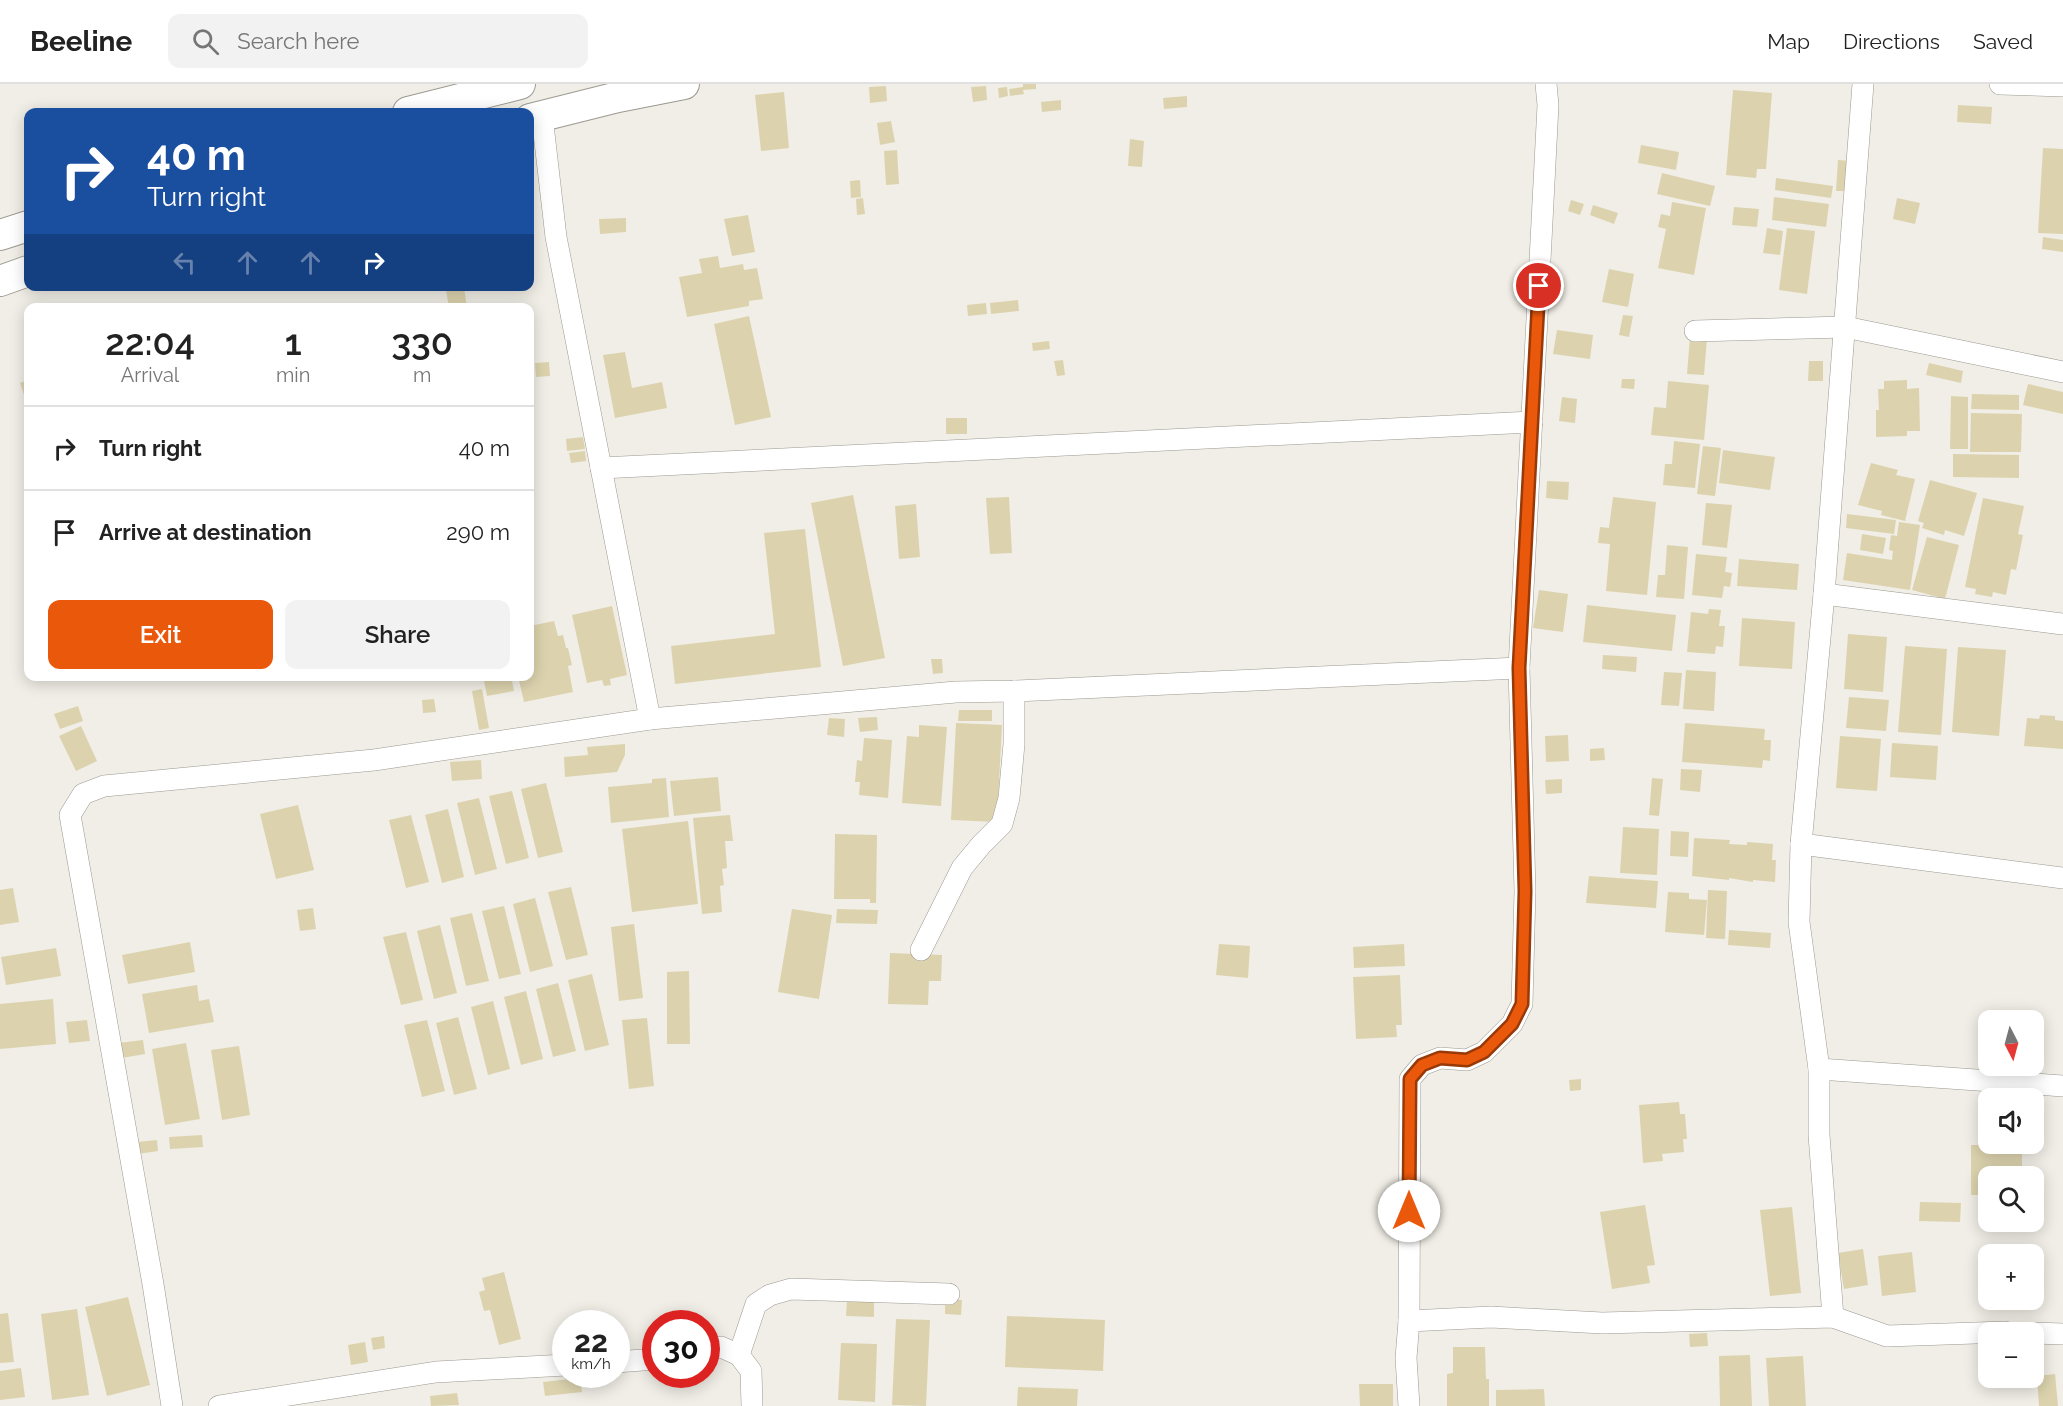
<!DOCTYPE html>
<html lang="en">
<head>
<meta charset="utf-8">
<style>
  body { margin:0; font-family:Raleway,sans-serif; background:#f2f2f2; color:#222; height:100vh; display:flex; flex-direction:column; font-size:22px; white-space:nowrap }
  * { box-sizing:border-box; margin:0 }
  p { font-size:20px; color:#767676 }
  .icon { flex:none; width:33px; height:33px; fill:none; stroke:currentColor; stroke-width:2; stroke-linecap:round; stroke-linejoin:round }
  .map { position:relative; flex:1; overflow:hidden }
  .details { position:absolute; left:24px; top:219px; width:510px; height:378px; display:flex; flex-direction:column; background:#fff; border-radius:12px; box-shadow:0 3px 15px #0003 }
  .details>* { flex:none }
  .banner { position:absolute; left:24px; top:24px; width:510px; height:183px; border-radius:12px; box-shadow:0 3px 15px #0003; background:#1a4fa0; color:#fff; overflow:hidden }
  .needle { width:39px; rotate:174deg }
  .fabs { position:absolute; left:1978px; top:926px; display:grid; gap:12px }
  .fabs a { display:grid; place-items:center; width:66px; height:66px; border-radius:12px; background:#fff; box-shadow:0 3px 15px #0003; font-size:30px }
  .speed { position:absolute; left:552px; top:1226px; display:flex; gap:12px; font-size:30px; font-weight:700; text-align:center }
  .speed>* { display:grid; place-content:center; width:78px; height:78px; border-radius:50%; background:#fff; box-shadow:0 3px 15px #0003; line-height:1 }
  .speed small { font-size:15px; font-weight:400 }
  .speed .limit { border:9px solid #d22; background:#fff; color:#111 }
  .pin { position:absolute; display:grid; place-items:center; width:51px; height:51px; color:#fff; margin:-26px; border:3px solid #fff; border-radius:50%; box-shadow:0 2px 6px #0007 }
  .me { position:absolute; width:66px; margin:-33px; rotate:0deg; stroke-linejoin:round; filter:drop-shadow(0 0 4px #0008) }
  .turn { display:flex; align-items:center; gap:21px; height:126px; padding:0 24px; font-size:27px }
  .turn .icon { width:78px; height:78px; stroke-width:2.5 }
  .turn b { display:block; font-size:42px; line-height:51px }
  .lanes { display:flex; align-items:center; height:57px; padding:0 24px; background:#0003; justify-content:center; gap:30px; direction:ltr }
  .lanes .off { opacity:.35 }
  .eta { display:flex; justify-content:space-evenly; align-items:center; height:102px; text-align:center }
  .eta b { font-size:36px; font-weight:600; line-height:42px }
  .primary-button { display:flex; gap:12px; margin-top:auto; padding:12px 24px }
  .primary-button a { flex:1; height:69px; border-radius:12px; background:#ea580c; color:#fff; font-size:24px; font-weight:600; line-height:69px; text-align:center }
  .primary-button a+a { background:#f2f2f2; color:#222 }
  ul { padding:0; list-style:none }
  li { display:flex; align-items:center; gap:18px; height:84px; padding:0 24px; border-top:2px solid #e0e0e0 }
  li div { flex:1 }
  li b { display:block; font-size:22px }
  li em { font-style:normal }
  header { display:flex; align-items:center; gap:36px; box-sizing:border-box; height:84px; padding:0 30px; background:#fff; border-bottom:2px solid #e0e0e0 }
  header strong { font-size:28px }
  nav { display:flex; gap:33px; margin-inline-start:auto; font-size:21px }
  .search { width:420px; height:54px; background:#f2f2f2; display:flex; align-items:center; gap:15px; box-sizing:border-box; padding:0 21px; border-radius:12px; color:#767676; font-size:22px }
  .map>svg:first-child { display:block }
</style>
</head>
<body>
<header>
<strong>Beeline</strong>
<div class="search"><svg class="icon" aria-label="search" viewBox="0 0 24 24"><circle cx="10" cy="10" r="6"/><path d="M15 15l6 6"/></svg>Search here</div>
<nav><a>Map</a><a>Directions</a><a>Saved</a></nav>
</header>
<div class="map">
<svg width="2063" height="1322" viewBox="0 0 2063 1322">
  <rect width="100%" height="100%" fill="#f0eee6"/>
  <g fill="#dcd3ae">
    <path d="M1023 0H1036V5L1023 6 1024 10 1010 12 1009 5 1023 3Z"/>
    <path d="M886 2 887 17 870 19 869 3Z"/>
    <path d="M986 2 987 16 973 18 971 3Z"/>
    <path d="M1007 3 1008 12 999 14 998 4Z"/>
    <path d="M1733 6 1772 9 1766 85H1757L1756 94 1726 91Z"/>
    <path d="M784 8 789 64 761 67 755 11Z"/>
    <path d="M1187 12V23L1164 25 1163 14Z"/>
    <path d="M1061 16V26L1042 28 1041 18Z"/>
    <path d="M1958 21 1992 23 1991 40 1957 38Z"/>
    <path d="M891 37 895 58 880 61 877 39Z"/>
    <path d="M1130 55 1144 57 1142 83 1128 82Z"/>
    <path d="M1641 61 1679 68 1676 86 1638 79Z"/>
    <path d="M2043 64 2063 65V150L2038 149Z"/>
    <path d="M897 66 899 100 886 101 884 67Z"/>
    <path d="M1838 76 1851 77 1850 107H1836Z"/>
    <path d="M1662 89 1715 102 1710 122 1657 110Z"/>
    <path d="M1776 94 1833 102 1831 114 1775 106Z"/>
    <path d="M860 96 861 113 851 114 850 97Z"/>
    <path d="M1774 113 1829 120 1826 143 1772 136Z"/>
    <path d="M863 114 865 130 857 131 856 115Z"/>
    <path d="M1897 114 1920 119 1915 140 1893 135Z"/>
    <path d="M1571 116 1584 120 1580 131 1568 127Z"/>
    <path d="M1672 118 1706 124 1694 191 1658 184 1666 145 1658 143 1661 130 1670 132Z"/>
    <path d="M1593 121 1618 129 1614 140 1590 131Z"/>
    <path d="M1734 123 1759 125 1757 143 1732 141Z"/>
    <path d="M748 131 755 168 732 172 724 135Z"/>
    <path d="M626 134V148L600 150 599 135Z"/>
    <path d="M1767 144 1783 147 1780 171 1763 169Z"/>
    <path d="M1787 144 1815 147 1807 210 1779 206Z"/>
    <path d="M2043 153 2063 156V168L2042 165Z"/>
    <path d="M718 172 720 184 743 180 744 186 757 184 763 215 749 217V222L687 233 679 193 702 189 699 175Z"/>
    <path d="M1609 185 1634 190 1628 223 1602 218Z"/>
    <path d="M464 203 467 224H449L446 206Z"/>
    <path d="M1018 216 1019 227 991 230 990 219Z"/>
    <path d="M986 219 987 230 968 232 967 221Z"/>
    <path d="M1623 231 1633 232 1629 253 1619 251Z"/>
    <path d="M749 232 771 333 735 341 714 240Z"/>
    <path d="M1557 246 1593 251 1590 275 1553 270Z"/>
    <path d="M1690 253 1707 254 1704 291 1687 290Z"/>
    <path d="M1049 257 1050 265 1033 267 1032 259Z"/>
    <path d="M625 268 632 304 662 298 667 324 615 334 603 271Z"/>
    <path d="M1063 276 1065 291 1057 292 1054 277Z"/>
    <path d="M1809 277H1823V297H1808Z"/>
    <path d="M549 278 550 292 536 293 535 279Z"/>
    <path d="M1929 279 1963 287 1961 299 1926 291Z"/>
    <path d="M1622 295H1635L1634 305 1621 304Z"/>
    <path d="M28 296V322L20 299Z"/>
    <path d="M1907 296V305L1919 304 1920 347H1907V352L1876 353V326H1879L1878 305H1884V297Z"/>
    <path d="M1668 297 1709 301 1704 356 1651 351 1654 323 1666 324Z"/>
    <path d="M2028 300 2063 308V330L2023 321Z"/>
    <path d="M1972 310 2019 311V326L1971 325Z"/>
    <path d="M1951 312 1968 313V365H1950Z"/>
    <path d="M1562 313 1577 315 1575 339 1559 337Z"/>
    <path d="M1971 329 2022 330 2021 368H1970Z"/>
    <rect x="946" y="334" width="21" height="16"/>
    <path d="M583 353 585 365 567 367 566 355Z"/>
    <path d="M1674 357 1700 360 1695 404 1663 401 1665 380H1672Z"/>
    <path d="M1703 362 1721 364 1715 412 1697 410Z"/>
    <path d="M1723 366 1775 373 1770 406 1719 399Z"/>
    <path d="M585 367 586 377 571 379 569 369Z"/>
    <path d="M1953 370 2019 371V394L1953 393Z"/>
    <path d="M1871 379 1898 386 1896 391 1915 395 1905 437 1881 431 1882 427 1858 421Z"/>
    <path d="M1930 396 1977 409 1964 452 1945 446 1944 451 1922 444 1924 439 1918 437Z"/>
    <path d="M1547 397 1569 398 1568 416 1546 414Z"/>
    <path d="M853 411 885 574 843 582 811 419Z"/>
    <path d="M1009 413 1012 469 990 470 986 414Z"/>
    <path d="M1613 413 1656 418 1647 511 1606 507 1610 460 1598 459 1600 443 1609 444Z"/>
    <path d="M1983 414 2024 422 2018 450 2023 451 2016 486 2011 485 2006 511 1993 508 1992 513 1975 510 1976 505 1965 503Z"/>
    <path d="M1706 419 1732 421 1727 464 1702 461Z"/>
    <path d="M916 420 920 473 899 475 895 422Z"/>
    <path d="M1847 430 1896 436 1894 450 1846 444Z"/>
    <path d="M1899 438 1920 441 1910 506 1843 496 1847 469 1892 476 1893 467 1889 466 1891 451 1897 452Z"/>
    <path d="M805 445 821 583 675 600 671 562 775 550 764 449Z"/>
    <path d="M1862 450 1886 454 1883 470 1860 466Z"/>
    <path d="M1927 453 1959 461 1945 515 1912 506Z"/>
    <path d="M1667 461 1688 463 1684 515 1656 513 1658 491H1665Z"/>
    <path d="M1696 470 1727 473 1725 488 1732 489 1730 503 1724 502 1722 514 1692 511Z"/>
    <path d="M1739 475 1799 480 1797 506 1737 502Z"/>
    <path d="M1539 506 1568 510 1563 548 1533 544Z"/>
    <path d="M1587 521 1676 531 1672 567 1583 558Z"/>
    <path d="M612 522 627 591 610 595 611 601 604 602 602 596 587 599 572 531Z"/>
    <path d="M1709 525 1721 526 1719 542H1725L1723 563 1716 562 1715 570 1687 568 1691 528 1708 530Z"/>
    <path d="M1742 534 1795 538 1792 585 1739 582Z"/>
    <path d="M554 537 558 552 563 551 566 564H568L572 581 568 582 573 608 524 618 518 592H530V542Z"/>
    <path d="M1848 550 1887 553 1883 608 1844 605Z"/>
    <path d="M1905 562 1947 565 1941 651 1898 648Z"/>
    <path d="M1958 563 2006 566 1999 652 1952 648Z"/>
    <path d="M1603 571 1637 573 1636 588 1602 585Z"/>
    <path d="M931 575H942L943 589 933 590Z"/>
    <path d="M1686 586 1716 588 1714 627 1683 625Z"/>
    <path d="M1664 588 1682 589 1679 622 1661 621Z"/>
    <path d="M483 592H511L514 607 487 612Z"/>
    <path d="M482 605 489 644 479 646 472 607Z"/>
    <path d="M1849 613 1889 616 1886 647 1846 644Z"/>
    <path d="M434 615 436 628 423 629 422 616Z"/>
    <path d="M78 622 83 637 60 645 54 630Z"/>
    <path d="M959 626H992V637H958Z"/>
    <path d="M2040 631 2055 632V636L2063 637V665L2024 662 2027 634 2039 635Z"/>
    <path d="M877 633 878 646 860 648 858 634Z"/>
    <path d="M829 634 845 635 844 653 827 651Z"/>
    <path d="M956 639 1002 641 997 738 951 736Z"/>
    <path d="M1685 639 1765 645 1764 656H1771L1770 677 1763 676 1762 684 1682 678Z"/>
    <path d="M919 641 947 643 941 722 902 719 907 652 919 653Z"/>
    <path d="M81 642 97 677 76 687 59 652Z"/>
    <path d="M1568 651 1569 677 1546 678 1545 652Z"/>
    <path d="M1840 652 1881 655 1877 707 1836 704Z"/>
    <path d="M864 654 892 656 888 714 859 711 860 698H855L857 676 862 677Z"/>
    <path d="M1892 659 1938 662 1936 696 1890 693Z"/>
    <path d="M625 660V671L617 688 565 693 564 673 588 671 587 663Z"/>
    <path d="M1604 664 1605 676 1590 677V665Z"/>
    <path d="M481 676 482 695 452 697 450 678Z"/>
    <path d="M1681 685 1702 686 1700 708 1680 706Z"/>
    <path d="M718 693 721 727 674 732 670 697Z"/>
    <path d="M666 694 669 733 611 739 608 703 652 699V695Z"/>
    <path d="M1652 694 1663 695 1659 732 1649 731Z"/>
    <path d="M1562 695V709L1546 710 1545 696Z"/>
    <path d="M546 699 563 768 538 774 521 705Z"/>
    <path d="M512 707 529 774 506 780 489 712Z"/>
    <path d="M479 714 497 785 475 791 457 719Z"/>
    <path d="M298 721 314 786 276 795 260 730Z"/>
    <path d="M448 725 464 793 442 799 425 731Z"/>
    <path d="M411 731 429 798 406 804 389 736Z"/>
    <path d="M730 731 733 757H725L727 784 722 785 724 801 720 802 722 828 702 830 693 734Z"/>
    <path d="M688 737 698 820 632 828 622 745Z"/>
    <path d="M1623 743 1659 745 1657 791 1620 789Z"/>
    <path d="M1671 747 1689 748 1688 773 1670 772Z"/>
    <path d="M835 750 877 751 876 819H870V815H834Z"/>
    <path d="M1694 754 1730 756 1729 760 1747 761V758L1773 760 1772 776H1776L1775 798 1753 796V798L1729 794V796L1692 792Z"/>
    <path d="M1589 792 1658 797 1656 824 1586 819Z"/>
    <path d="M571 803 588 871 566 876 548 808Z"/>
    <path d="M13 804 19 838 0 841V806Z"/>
    <path d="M1708 806 1727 807 1725 855 1706 854Z"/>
    <path d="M1668 808 1689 809V815L1707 816 1704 851 1665 848Z"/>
    <path d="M535 814 553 882 530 888 513 820Z"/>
    <path d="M504 822 521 890 499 895 482 827Z"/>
    <path d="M313 824 316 845 300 847 297 826Z"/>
    <path d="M792 825 832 831 819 915 778 908Z"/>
    <path d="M837 825 878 826 877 840 836 839Z"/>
    <path d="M472 829 489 897 466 902 450 834Z"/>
    <path d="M634 840 643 914 619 917 611 843Z"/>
    <path d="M440 841 457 909 434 915 417 847Z"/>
    <path d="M1729 846 1771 849 1770 864 1728 861Z"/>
    <path d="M406 848 423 916 401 921 383 853Z"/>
    <path d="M190 858 195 888 128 900 122 871Z"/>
    <path d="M1219 860 1250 862 1248 894 1216 891Z"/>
    <path d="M1404 860 1405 882 1354 884 1353 863Z"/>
    <path d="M56 864 61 892 6 901 1 873Z"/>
    <path d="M890 869 942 871 941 897H929L928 921 888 920Z"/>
    <path d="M689 887 690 960H667V888Z"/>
    <path d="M592 890 609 961 585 967 568 896Z"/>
    <path d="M1400 891 1402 941H1396L1397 953 1356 955 1353 893Z"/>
    <path d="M558 899 576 967 553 973 536 905Z"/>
    <path d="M197 901 199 917 209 915 214 938 149 949 142 910Z"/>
    <path d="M526 907 543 975 521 981 504 913Z"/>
    <path d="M53 915 56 960 0 965V920Z"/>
    <path d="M493 917 510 985 488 991 471 923Z"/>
    <path d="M458 933 477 1005 454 1011 436 939Z"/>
    <path d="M647 934 654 1002 629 1005 622 936Z"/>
    <path d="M87 936 90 957 69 959 66 938Z"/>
    <path d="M427 936 445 1007 422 1013 404 941Z"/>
    <path d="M143 956 145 970 122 974 119 959Z"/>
    <path d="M186 959 200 1035 165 1041 152 965Z"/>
    <path d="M239 962 250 1031 222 1036 211 966Z"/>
    <path d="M1581 995V1006L1570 1007 1569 996Z"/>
    <path d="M1679 1018 1680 1030H1685L1687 1055H1683L1684 1068 1662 1070 1663 1077 1643 1079 1639 1021Z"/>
    <path d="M202 1051 203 1063 170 1065 169 1053Z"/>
    <path d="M157 1056 158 1067 138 1070 137 1058Z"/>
    <path d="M1971 1061H2022V1092H1989V1111H1971Z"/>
    <path d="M1920 1118 1961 1119 1960 1138 1919 1137Z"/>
    <path d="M1645 1121 1655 1181 1647 1182 1650 1199 1612 1205 1600 1128Z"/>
    <path d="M1792 1123 1801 1209 1770 1212 1760 1126Z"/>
    <path d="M1863 1165 1868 1201 1844 1205 1838 1169Z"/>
    <path d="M1912 1168 1916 1208 1882 1212 1878 1172Z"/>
    <path d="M504 1188 521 1255 499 1261 490 1226 484 1227 479 1208 485 1206 482 1194Z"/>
    <path d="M128 1213 150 1301 107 1312 85 1223Z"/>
    <path d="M945 1215 962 1216 961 1231 945 1230Z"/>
    <path d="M847 1217 874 1218V1233L846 1232Z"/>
    <path d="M77 1225 89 1311 52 1316 41 1230Z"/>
    <path d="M8 1229 14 1278 0 1279V1230Z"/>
    <path d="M1007 1232 1105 1236 1103 1287 1005 1283Z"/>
    <path d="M896 1235 930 1236 926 1322 892 1321Z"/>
    <path d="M1707 1249 1708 1262 1690 1263 1689 1250Z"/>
    <path d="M384 1252 385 1264 373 1266 371 1254Z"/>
    <path d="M365 1258 368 1278 351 1281 348 1261Z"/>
    <path d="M841 1259 877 1260 875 1318 838 1316Z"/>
    <path d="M1453 1263H1485L1486 1295H1489V1322H1447V1290L1453 1289Z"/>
    <path d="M1750 1271 1752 1322H1720L1719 1272Z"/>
    <path d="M1803 1272 1806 1322H1769L1766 1274Z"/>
    <path d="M21 1284 25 1313 0 1316V1287Z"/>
    <path d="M2055 1290 2058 1322H2039L2037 1292Z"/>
    <path d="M580 1294 582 1308 545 1312 543 1298Z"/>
    <path d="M1359 1300H1393V1322H1360Z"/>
    <path d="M1018 1303 1078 1305 1077 1322H1017Z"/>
    <path d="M1544 1305 1545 1322H1496V1306Z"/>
    <path d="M457 1309 459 1321 431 1322 430 1312Z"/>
  </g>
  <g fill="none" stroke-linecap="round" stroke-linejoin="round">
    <defs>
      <g id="minor">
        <path d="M2000 0 2063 2"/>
        <path d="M542 32 556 153 650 635"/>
        <path d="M1695 247 1845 243 2063 288"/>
        <path d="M601 384 1532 338"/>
        <path d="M1824 510 2063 540"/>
        <path d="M1801 760 2063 794"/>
        <path d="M921 866 962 784 981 761 1002 740 1009 714 1014 660V607"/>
        <path d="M1819 985 2063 1002"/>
        <path d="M1833 1233 1819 1051V985L1799 838 1801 760 1824 510 1863 0"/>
        <path d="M1409 1237 1410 995 1422 981 1440 974 1467 976 1484 968 1512 940 1522 920 1525 807 1519 584 1548 21 1546 0"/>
        <path d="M2034 1249 2063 1250"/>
        <path d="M706 1266 721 1263 739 1271 751 1287 752 1322"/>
        <path d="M739 1271 756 1220 770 1211 791 1205 949 1210"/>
        <path d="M616 1278 656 1275"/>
        <path d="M172 1322 153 1200 70 731 83 710 104 702 374 676 650 635 956 608 1014 607 1519 584"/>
        <path d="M219 1322 436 1288 566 1281"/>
        <path d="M1409 1322 1406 1274 1409 1237 1491 1233 1602 1239 1833 1233 1887 1252 2005 1248"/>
      </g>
      <g id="highway">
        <path d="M408 28 520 0"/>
        <path d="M530 35 618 13 684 0"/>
        <path d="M0 151 28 142"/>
        <path d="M0 197 28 187"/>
      </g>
    </defs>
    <use href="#minor" stroke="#9b9991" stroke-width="22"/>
    <use href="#highway" stroke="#9b9991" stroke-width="32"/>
    <use href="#minor" stroke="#fff" stroke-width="21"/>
    <use href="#highway" stroke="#fff" stroke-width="30"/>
  </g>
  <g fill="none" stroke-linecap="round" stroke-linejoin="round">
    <defs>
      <path id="route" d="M1409 1127 1410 995 1422 981 1440 974 1467 976 1484 968 1512 940 1522 920 1525 807 1519 584 1539 202"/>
    </defs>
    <use href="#route" stroke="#983908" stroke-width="15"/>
    <use href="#route" stroke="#ea580c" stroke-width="10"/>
  </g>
</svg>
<div class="fabs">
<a><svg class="needle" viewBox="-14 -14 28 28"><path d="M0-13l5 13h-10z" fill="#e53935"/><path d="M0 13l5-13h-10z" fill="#767676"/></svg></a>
<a><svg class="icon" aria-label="sound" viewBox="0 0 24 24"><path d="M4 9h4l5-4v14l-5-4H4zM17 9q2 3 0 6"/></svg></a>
<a><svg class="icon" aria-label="search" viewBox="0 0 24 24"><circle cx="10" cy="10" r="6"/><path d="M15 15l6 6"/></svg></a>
<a>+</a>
<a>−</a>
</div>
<div class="speed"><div>22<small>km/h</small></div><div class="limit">30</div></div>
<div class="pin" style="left:1539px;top:202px;background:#d93025"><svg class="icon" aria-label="arrive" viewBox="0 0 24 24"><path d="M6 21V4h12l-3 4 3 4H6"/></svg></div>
<svg class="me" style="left:1409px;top:1127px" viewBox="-20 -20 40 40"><circle r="19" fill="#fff"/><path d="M0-13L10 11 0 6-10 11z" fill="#ea580c"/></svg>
<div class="banner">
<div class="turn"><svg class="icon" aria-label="right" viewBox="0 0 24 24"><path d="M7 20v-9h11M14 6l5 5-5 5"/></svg><div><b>40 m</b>Turn right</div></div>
<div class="lanes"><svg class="icon off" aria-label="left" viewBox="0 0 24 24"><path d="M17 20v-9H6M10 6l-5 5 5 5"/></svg><svg class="icon off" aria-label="ahead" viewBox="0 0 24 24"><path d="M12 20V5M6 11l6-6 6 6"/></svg><svg class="icon off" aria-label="ahead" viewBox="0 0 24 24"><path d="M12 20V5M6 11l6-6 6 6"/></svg><svg class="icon" aria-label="right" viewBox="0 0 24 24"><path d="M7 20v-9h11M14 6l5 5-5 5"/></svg></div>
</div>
<section class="details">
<div class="eta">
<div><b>22:04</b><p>Arrival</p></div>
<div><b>1</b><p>min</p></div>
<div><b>330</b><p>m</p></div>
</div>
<ul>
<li><svg class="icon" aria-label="right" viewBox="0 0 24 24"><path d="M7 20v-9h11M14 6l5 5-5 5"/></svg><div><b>Turn right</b></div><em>40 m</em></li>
<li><svg class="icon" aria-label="arrive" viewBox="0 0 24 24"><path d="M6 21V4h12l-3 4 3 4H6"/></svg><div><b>Arrive at destination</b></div><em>290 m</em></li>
</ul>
<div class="primary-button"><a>Exit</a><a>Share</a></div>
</section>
</div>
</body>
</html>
